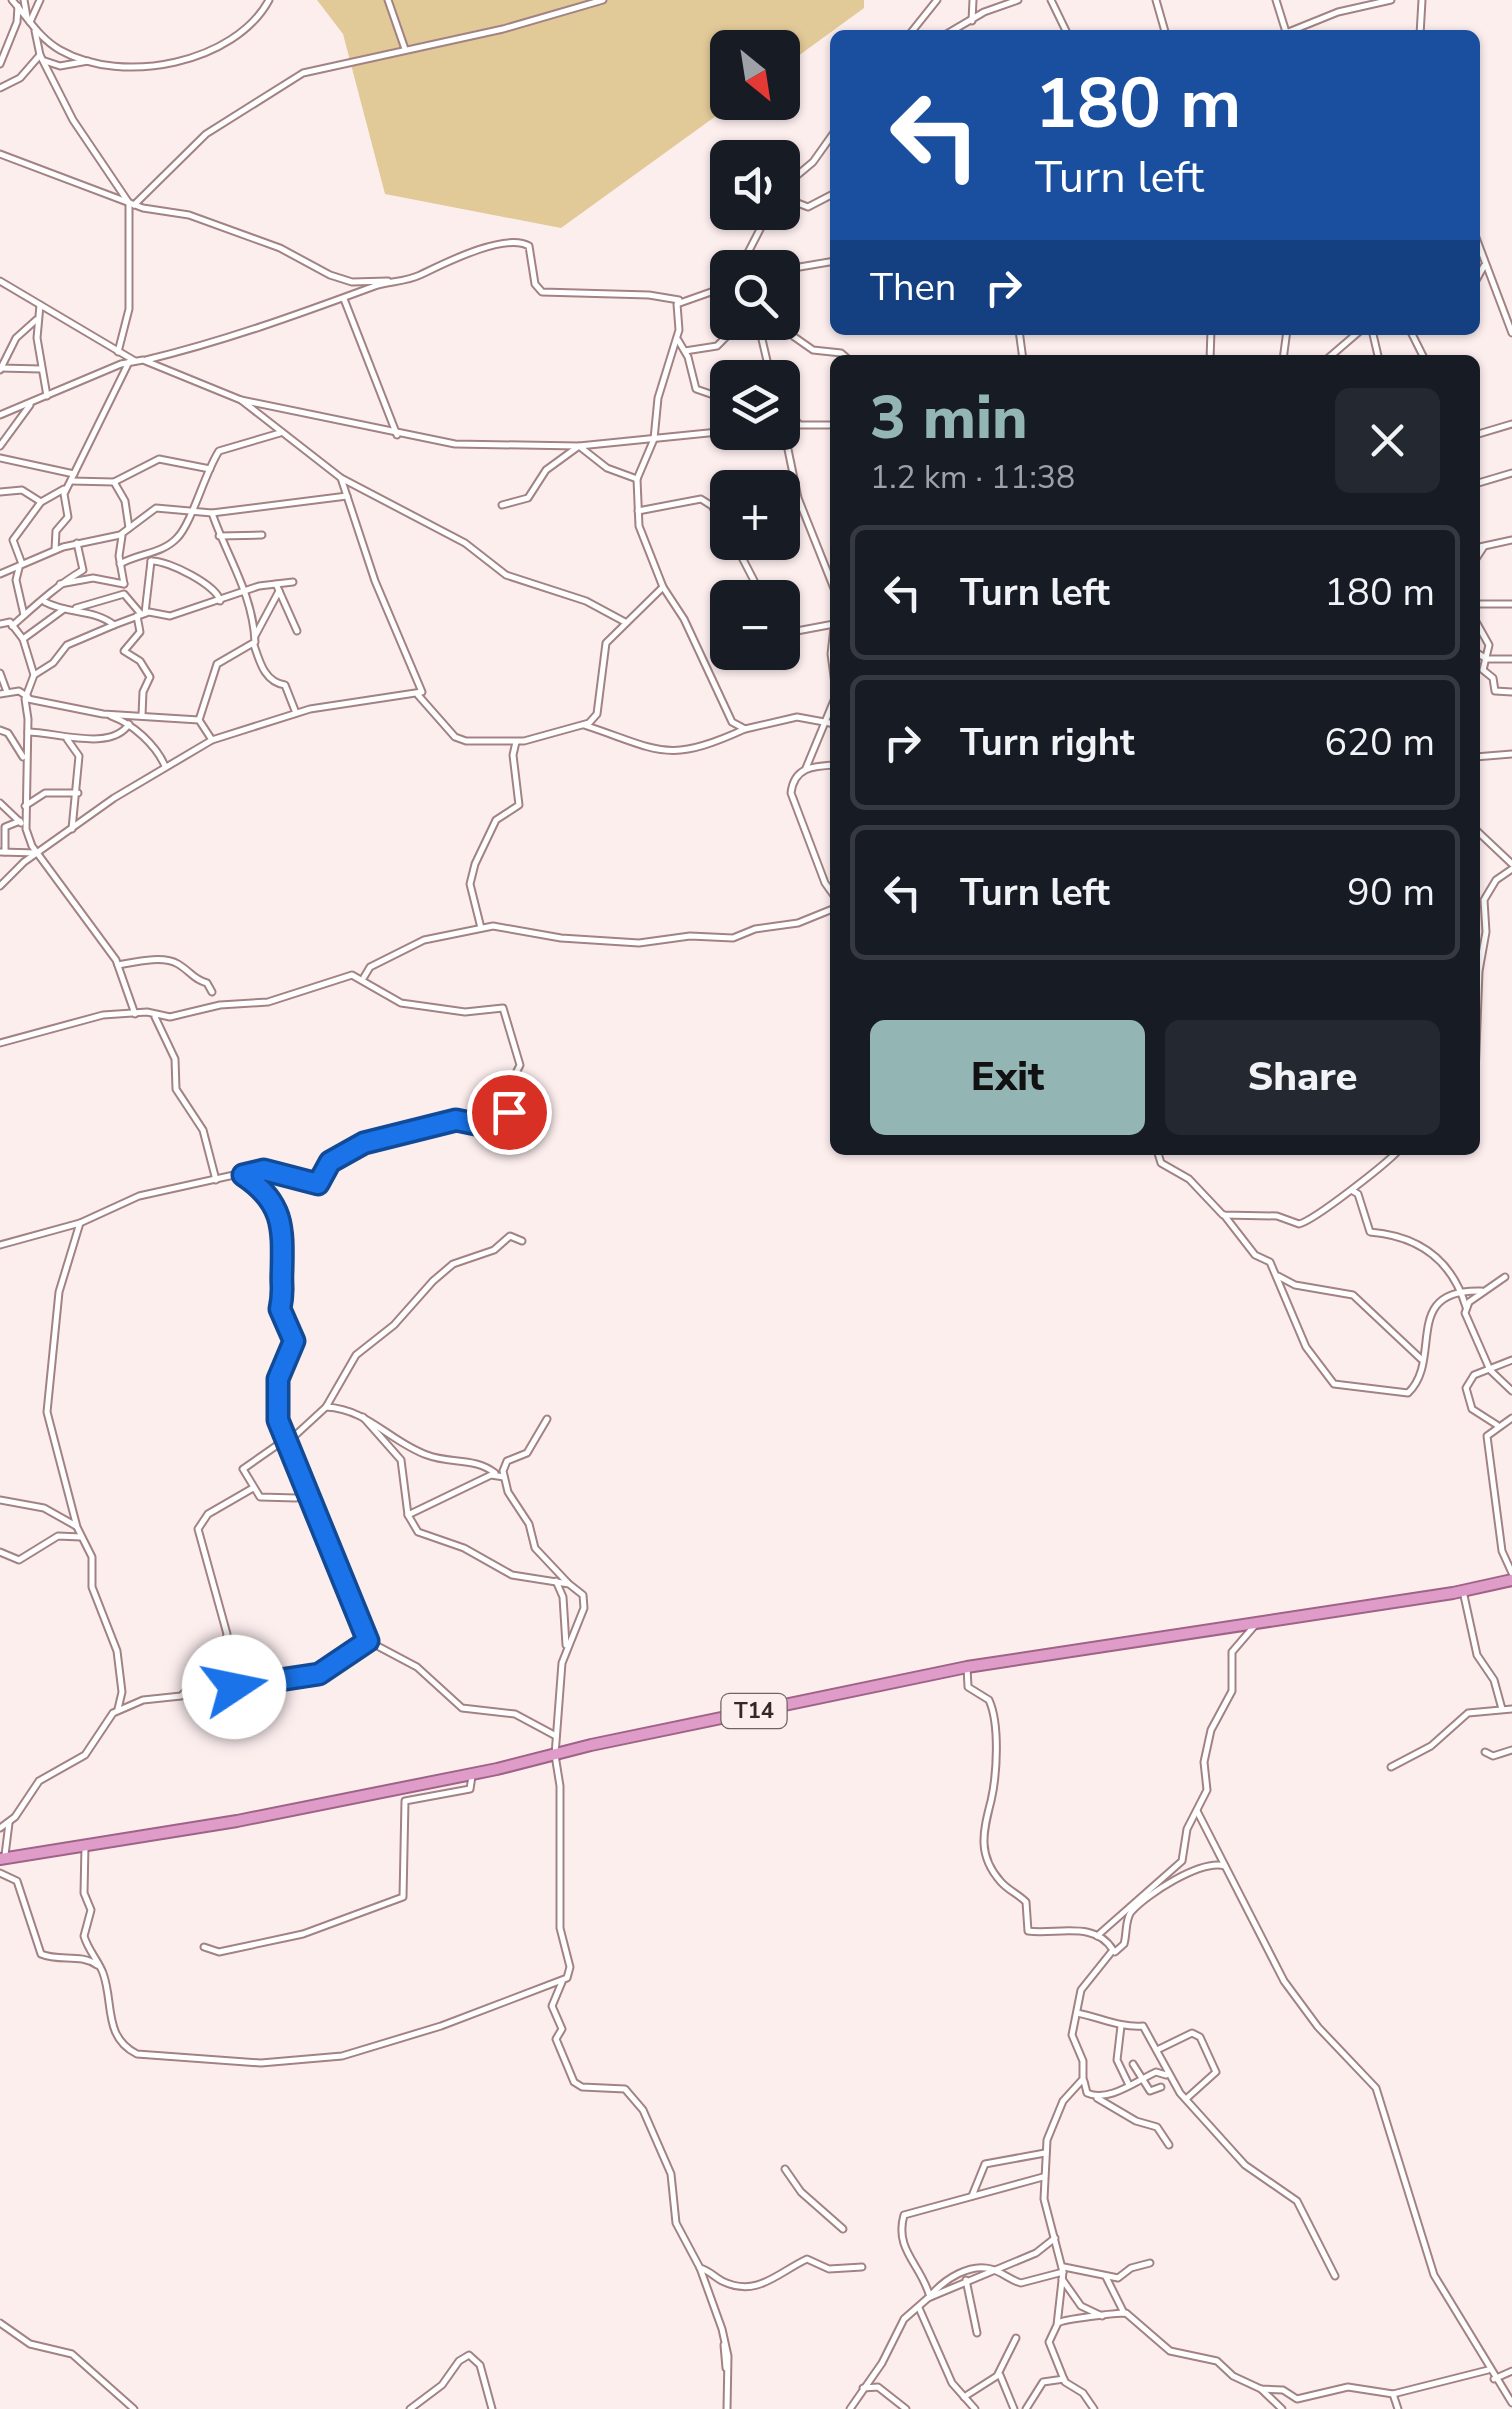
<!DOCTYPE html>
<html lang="en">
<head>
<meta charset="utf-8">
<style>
  body { margin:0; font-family:"Nunito Sans",sans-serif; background:#242831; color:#f1f3f6; height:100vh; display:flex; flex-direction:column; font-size:38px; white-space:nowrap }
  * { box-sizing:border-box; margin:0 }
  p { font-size:32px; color:#9ea1a6 }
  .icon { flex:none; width:55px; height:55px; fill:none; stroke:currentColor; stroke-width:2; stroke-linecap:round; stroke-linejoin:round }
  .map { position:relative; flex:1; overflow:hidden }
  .drawer { position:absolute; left:830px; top:355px; width:650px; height:800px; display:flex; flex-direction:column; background:#171b24; border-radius:15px; box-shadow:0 2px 8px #0004 }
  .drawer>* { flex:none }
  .guide { position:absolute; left:830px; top:30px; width:650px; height:305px; border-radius:15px; box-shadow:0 2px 8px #0004; background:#1a4fa0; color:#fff; overflow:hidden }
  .needle { width:65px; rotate:150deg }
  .fabs { position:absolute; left:710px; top:30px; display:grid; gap:20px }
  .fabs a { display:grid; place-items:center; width:90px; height:90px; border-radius:15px; background:#171b24; box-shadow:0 2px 8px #0004; font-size:50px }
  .pin { position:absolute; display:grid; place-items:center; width:85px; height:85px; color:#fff; margin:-42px; border:5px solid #fff; border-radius:50%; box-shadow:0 2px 10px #0007 }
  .me { position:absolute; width:110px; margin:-55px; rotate:79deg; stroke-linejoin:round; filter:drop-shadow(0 0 8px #0008) }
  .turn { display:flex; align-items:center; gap:35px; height:210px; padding:0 40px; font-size:45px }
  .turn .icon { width:130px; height:130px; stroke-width:2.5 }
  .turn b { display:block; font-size:70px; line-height:85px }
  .then { display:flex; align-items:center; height:95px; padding:0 40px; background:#0003; gap:20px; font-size:38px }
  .round { display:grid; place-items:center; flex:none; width:105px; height:105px; border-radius:15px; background:#242831 }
  .headline { display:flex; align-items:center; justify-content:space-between; height:170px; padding:0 40px }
  h1 { font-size:60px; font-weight:800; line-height:75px; color:#93b6b5 }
  .cta { display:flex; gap:20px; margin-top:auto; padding:20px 40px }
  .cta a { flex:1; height:115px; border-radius:15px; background:#93b6b5; color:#111; font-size:40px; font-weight:800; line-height:115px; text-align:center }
  .cta a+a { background:#242831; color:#f1f3f6 }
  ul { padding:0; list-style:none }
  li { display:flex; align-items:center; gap:30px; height:135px; margin:0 20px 15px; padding:0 20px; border:5px solid #363941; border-radius:15px }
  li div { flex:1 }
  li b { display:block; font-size:38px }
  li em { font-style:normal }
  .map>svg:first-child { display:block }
</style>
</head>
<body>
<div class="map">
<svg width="1512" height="2409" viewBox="0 0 1512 2409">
  <rect width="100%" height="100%" fill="#fdeeee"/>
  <path fill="#e2c998" d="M317 0H864V8L783 67 782 48H728V102L734 103 561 228 385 194 343 34Z"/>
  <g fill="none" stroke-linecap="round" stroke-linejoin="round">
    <defs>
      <g id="minor">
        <path d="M12 0C28 18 39 38 60 50 123 86 235 63 269 0"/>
        <path d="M24 0 27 17"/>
        <path d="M388 0 405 49"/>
        <path d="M1051 0 1068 35"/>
        <path d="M1156 0 1166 35"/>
        <path d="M1276 0 1286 32"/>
        <path d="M972 21 973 0"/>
        <path d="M30 22 40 0"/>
        <path d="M1286 33 1338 12 1391 0"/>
        <path d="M909 35 937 0"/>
        <path d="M945 35 984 12 1018 0"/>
        <path d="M1420 35 1422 0"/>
        <path d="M40 55 73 120 129 203V309L118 352"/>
        <path d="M45 61 60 66 88 61"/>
        <path d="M0 64 17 22 18 6"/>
        <path d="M0 88 20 78 40 55 35 31"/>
        <path d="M0 154 143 208 189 215 280 248 330 275 352 282 388 281"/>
        <path d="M782 188 813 162 835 131"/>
        <path d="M782 197 808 207 835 193"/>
        <path d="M134 205 206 134 303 73 503 29 603 0"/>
        <path d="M1475 235 1512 333"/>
        <path d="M740 268 769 212"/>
        <path d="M782 270 835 261"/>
        <path d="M0 281 135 361"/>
        <path d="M1475 282 1484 266"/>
        <path d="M728 286 677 304 679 330 658 398 654 439 637 479 639 526 663 587 684 619 732 722 745 729 797 717 835 724"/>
        <path d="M344 299 397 435"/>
        <path d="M40 305 37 338 47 396"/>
        <path d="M758 322 771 378"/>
        <path d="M773 322 813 350 841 353 849 360"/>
        <path d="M1019 330 1023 360"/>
        <path d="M1372 330 1379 360"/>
        <path d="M1410 330 1425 360"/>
        <path d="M678 340 688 357 696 389 728 400"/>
        <path d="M685 351 717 346 741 322"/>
        <path d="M146 360C225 341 299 314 375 286 390 281 405 282 420 275 443 264 505 232 529 246L535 284 542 292 649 295 679 300"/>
        <path d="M1210 360 1211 330"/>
        <path d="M1283 360 1287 330"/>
        <path d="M1326 360 1361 330"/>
        <path d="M0 368 41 369"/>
        <path d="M0 370 16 338 36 320"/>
        <path d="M782 407 798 423"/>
        <path d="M0 415 121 364 143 360 241 400 455 444 579 446 728 431"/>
        <path d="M782 416 795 422"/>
        <path d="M783 425 798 498 835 591"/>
        <path d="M783 425H835"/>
        <path d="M1475 435 1512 424"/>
        <path d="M0 446 30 405"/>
        <path d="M0 458 74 474"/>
        <path d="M341 478 465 543 506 575 586 601 625 622"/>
        <path d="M71 481 114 482 159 459 210 469"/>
        <path d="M114 482 125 501 129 528"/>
        <path d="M1475 484 1512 473"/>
        <path d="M0 492 22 490 41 502 64 489"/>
        <path d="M502 505 528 498 546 470 579 446 607 468 637 479"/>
        <path d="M638 511 701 499 712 506 728 534"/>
        <path d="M122 536 119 556 124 584"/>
        <path d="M219 536 262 535"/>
        <path d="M734 542 763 598"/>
        <path d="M1475 548 1512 540"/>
        <path d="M55 550 56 531 68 517 64 494 129 362"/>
        <path d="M1475 560 1483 548"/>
        <path d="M151 561C168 560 218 586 220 601"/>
        <path d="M22 564 13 540 41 502"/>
        <path d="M120 564C139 553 162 554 177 538 192 523 205 472 219 451L280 433"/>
        <path d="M19 568 16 580 24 615"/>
        <path d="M0 574 63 547 120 535 156 508 212 513 347 496"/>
        <path d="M60 584 93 578 124 584"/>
        <path d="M276 584 297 631"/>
        <path d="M45 602C67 614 94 609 114 625L149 612 170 616 259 586 293 582"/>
        <path d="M1475 604H1512"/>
        <path d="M76 608 124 594 141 614"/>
        <path d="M145 613 151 561"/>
        <path d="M137 616 140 632 124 651 140 661 150 677 143 692 142 715"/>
        <path d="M835 619 831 654 835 684"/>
        <path d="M1475 620 1489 645 1483 670 1493 678 1495 691 1512 692"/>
        <path d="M0 624 10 622 23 639 34 675 25 699 28 719 26 829 32 846 116 960 135 1014"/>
        <path d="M12 626C36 605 56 586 83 570L77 543"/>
        <path d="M782 629 786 633 834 624"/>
        <path d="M255 636 279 591"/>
        <path d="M23 639 64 609"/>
        <path d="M254 645C260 663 265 682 285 685L296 713"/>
        <path d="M1475 652 1487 659H1512"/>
        <path d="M0 673 7 692"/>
        <path d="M34 675 53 663 67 645 114 625"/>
        <path d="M0 694 19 691 28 697"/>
        <path d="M418 695 455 737 466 741H524L589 723 597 714 606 643 663 587"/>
        <path d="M28 699 103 714 199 720 212 740"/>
        <path d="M111 716C133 724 156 745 165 766"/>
        <path d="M199 720 217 664 255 642C253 594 227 557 212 513"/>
        <path d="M584 725C660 750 666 765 745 729"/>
        <path d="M0 730 8 733 23 757"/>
        <path d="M28 732C56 732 111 752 129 724"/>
        <path d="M67 739 79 756 72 829"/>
        <path d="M1475 757 1512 754"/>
        <path d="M835 765C813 766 794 767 791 793L825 883 835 897"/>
        <path d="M806 768 835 698"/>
        <path d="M0 803 21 823"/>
        <path d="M25 806 45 793H78"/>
        <path d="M1475 829 1512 864"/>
        <path d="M0 852 37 853"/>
        <path d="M5 852V827L20 821"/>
        <path d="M0 886 24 862 114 798 212 740 310 709 422 692 375 581 341 478 241 400"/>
        <path d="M481 928 470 884 475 864 496 820 519 805 513 755 516 742"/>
        <path d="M118 965C135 962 163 955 178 964 190 971 194 980 207 983L212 992"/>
        <path d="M364 977 370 967 424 940 493 926 561 938 639 943 690 936 733 938 755 929 798 923 835 908"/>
        <path d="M155 1017 175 1059 176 1089 203 1130 216 1180"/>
        <path d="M0 1043 103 1015 147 1012 170 1017 220 1005 268 1002 352 975 401 1003 465 1012 503 1008 520 1065 512 1081 506 1122 500 1126 455 1120 364 1143 331 1161 318 1183 270 1171H252L139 1196 80 1223 0 1245"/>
        <path d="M1475 1076 1479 971 1486 932 1484 900 1496 880 1512 869"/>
        <path d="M1157 1150 1161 1163 1189 1179 1223 1215 1277 1216 1299 1224C1315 1220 1386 1164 1399 1150"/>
        <path d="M243 1175C283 1202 284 1228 282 1271 281 1288 284 1289 280 1309L294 1341 277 1379 278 1420 368 1641 417 1667 462 1708 515 1714 556 1736"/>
        <path d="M1353 1191 1358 1194 1370 1232C1419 1236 1452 1260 1466 1307"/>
        <path d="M1224 1215 1255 1255 1270 1262 1306 1347 1334 1384 1408 1393C1444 1359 1400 1288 1482 1291"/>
        <path d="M80 1223 59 1292 47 1412 77 1527 92 1557V1587L117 1651 122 1692 118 1709"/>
        <path d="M1278 1276 1295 1285 1353 1295 1421 1359"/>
        <path d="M1505 1277 1469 1302 1465 1313 1490 1370 1512 1391"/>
        <path d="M326 1407C368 1409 390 1442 427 1455 450 1464 475 1457 495 1473"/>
        <path d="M1512 1418 1487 1436 1502 1551 1512 1573"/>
        <path d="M547 1419 527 1453 507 1461 503 1471 508 1492 529 1524 535 1548 568 1583"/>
        <path d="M1497 1425 1472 1409 1466 1388 1474 1375 1512 1360"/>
        <path d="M286 1439 243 1469 260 1497 296 1498"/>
        <path d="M288 1442 326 1407 356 1355 394 1325 433 1281 453 1264 494 1250 510 1236 522 1241"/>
        <path d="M0 1500 44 1508 76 1526"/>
        <path d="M408 1515 491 1475 504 1477"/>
        <path d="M0 1552 19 1560 58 1536 81 1537"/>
        <path d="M556 1581 563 1597 566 1645"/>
        <path d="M1463 1591 1477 1655 1494 1680 1502 1709"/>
        <path d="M967 1667 968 1687 989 1700C1000 1724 997 1775 991 1801 983 1832 977 1855 1001 1882 1008 1890 1018 1894 1026 1902L1028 1931C1056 1935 1095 1920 1113 1950L1081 1990 1072 2035 1083 2061V2079L1063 2101 1047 2140 1044 2199 1063 2272 1057 2325 1049 2342 1065 2382 1083 2393 1094 2409"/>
        <path d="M188 1690 313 1676 335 1667 368 1641"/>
        <path d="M1485 1752 1493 1756 1512 1750"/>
        <path d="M1391 1767 1431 1746 1468 1713 1512 1709"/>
        <path d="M1197 1811 1284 1981 1318 2027 1376 2088 1434 2275 1512 2403"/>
        <path d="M0 1828 15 1817 39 1781 85 1755 113 1713 143 1700 181 1696 222 1655 227 1634 198 1529 208 1514 253 1488"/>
        <path d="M85 1846 84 1893 91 1910 84 1936C88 1950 98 1960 103 1973 114 2003 103 2037 137 2054L261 2063 342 2056 441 2026 567 1978 570 1967 560 1928V1786L555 1755 562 1663 584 1608 583 1595 569 1584 512 1575 464 1548 418 1532 408 1515 401 1460 363 1417"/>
        <path d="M5 1855 9 1823"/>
        <path d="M0 1873 17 1881 41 1954C60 1962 80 1953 97 1965"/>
        <path d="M1097 1936 1182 1861 1187 1829 1207 1790 1204 1762 1211 1730 1232 1691V1652L1256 1624"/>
        <path d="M204 1947 219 1952 303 1934 403 1897 405 1801 470 1789 472 1776"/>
        <path d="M1115 1952 1124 1944C1127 1934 1125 1920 1131 1912 1147 1894 1201 1859 1225 1866"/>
        <path d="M562 1982 552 2006 562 2029 556 2039 574 2082 582 2087 625 2089 643 2110 671 2174 676 2223 700 2268 722 2329 728 2356 727 2409"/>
        <path d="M1077 2013C1099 2017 1120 2028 1143 2026L1180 2093 1245 2165 1297 2201 1335 2276"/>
        <path d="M1121 2026 1117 2060 1129 2085"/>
        <path d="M1157 2050 1192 2033 1200 2037 1216 2072 1186 2099"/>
        <path d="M1133 2064 1150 2091 1161 2087"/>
        <path d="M1084 2081 1087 2093C1108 2103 1136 2081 1156 2072L1166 2075"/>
        <path d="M1097 2098 1136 2121 1157 2127 1169 2145"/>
        <path d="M785 2169 801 2192 843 2229"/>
        <path d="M972 2196 985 2164 1045 2153"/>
        <path d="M1064 2267 1118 2278 1131 2268 1150 2263"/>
        <path d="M700 2268C710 2271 713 2276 722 2281 757 2298 777 2273 807 2259L829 2269 862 2267"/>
        <path d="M1106 2277 1124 2313"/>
        <path d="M1062 2279 1081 2306 1102 2316"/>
        <path d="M966 2280 977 2333"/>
        <path d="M932 2294C945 2279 970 2263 991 2269 1002 2272 1010 2280 1021 2283L1063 2272"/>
        <path d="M930 2297C921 2264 894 2250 904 2215L1043 2177"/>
        <path d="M919 2308 952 2383 975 2409"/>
        <path d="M0 2323 30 2344 72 2354 134 2409"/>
        <path d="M1058 2323C1063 2319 1117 2313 1126 2313L1170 2351 1217 2361 1233 2376 1261 2389 1283 2390 1297 2399 1348 2387 1393 2394 1488 2370"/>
        <path d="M724 2345 726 2368"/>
        <path d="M1000 2375 1014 2409"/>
        <path d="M1494 2379 1512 2371"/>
        <path d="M863 2388 878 2387 906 2409"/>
        <path d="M1261 2389 1282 2409"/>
        <path d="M1393 2394 1398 2409"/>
        <path d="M964 2397 997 2376 1016 2338"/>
        <path d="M410 2409 442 2385 459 2361 469 2355 480 2365 492 2409"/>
        <path d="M850 2409 882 2363 904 2319 928 2298 1036 2253 1055 2238"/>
        <path d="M1026 2409 1043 2382 1064 2379"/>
      </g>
      <path id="trunk" d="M0 1859 237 1821 497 1769 591 1745 967 1667 1453 1593 1512 1580"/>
    </defs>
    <use href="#minor" stroke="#a28283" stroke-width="9"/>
    <use href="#trunk" stroke="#9e6387" stroke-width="14"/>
    <use href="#minor" stroke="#fff" stroke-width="5"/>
    <use href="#trunk" stroke="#df9cc8" stroke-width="10"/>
  </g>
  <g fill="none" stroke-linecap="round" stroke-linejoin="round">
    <defs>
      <path id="route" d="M234 1687 319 1674 368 1641 278 1420V1379L294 1341 280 1309C284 1289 281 1288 282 1271 283 1228 284 1202 243 1175L264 1170 318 1184 330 1162 364 1143 456 1120 495 1128 506 1122 509 1112"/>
    </defs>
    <use href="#route" stroke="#114b97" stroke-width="25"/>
    <use href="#route" stroke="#1a73e8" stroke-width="18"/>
  </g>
  <g text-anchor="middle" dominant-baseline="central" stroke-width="9" stroke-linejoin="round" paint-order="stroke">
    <rect fill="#fdeeee" stroke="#706363" stroke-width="2.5" x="721.5" y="1694" width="65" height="34" rx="8"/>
    <g font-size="22" font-weight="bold" fill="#342727">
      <text x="754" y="1711">T14</text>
    </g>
  </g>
</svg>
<div class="fabs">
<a><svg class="needle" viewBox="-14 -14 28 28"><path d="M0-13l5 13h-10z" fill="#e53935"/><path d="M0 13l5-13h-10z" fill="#9ea1a6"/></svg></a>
<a><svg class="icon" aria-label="sound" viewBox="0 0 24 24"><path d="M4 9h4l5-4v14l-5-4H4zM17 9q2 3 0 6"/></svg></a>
<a><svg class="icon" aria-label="search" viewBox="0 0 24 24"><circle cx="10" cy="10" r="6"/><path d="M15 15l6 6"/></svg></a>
<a><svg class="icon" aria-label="layers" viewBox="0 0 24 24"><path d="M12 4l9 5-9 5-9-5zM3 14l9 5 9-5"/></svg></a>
<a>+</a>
<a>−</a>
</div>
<div class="pin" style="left:509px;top:1112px;background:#d93025"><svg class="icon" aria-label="arrive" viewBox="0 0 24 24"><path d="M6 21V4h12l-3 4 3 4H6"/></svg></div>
<svg class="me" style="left:234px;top:1687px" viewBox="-20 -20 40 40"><circle r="19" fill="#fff"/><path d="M0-13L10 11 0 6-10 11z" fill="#1a73e8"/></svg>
<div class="guide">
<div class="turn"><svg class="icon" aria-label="left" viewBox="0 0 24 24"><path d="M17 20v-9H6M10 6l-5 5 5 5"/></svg><div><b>180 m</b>Turn left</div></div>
<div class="then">Then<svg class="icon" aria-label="right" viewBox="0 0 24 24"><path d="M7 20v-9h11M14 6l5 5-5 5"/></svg></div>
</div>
<section class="drawer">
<div class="headline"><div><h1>3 min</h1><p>1.2 km · 11:38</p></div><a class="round"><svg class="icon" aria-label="close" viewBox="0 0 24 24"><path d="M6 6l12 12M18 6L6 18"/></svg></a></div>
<ul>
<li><svg class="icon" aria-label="left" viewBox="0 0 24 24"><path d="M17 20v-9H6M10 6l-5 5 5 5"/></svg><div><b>Turn left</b></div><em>180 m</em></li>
<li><svg class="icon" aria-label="right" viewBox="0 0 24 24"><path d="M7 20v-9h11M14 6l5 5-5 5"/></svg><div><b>Turn right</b></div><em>620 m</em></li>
<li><svg class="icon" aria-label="left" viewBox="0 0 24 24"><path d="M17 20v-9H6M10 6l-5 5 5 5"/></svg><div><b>Turn left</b></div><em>90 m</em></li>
</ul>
<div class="cta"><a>Exit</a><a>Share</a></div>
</section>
</div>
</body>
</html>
